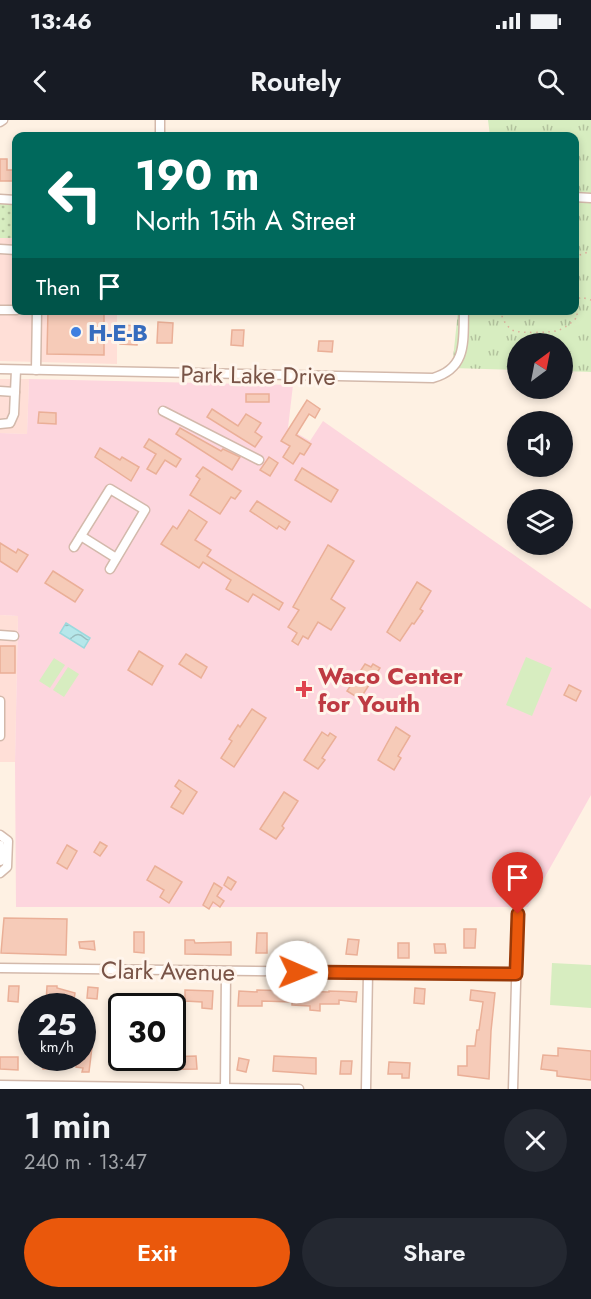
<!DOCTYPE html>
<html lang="en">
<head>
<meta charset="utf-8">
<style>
  body { margin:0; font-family:Jost,sans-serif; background:#242831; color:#f1f3f6; height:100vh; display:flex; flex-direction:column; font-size:22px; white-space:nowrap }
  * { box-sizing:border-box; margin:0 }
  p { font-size:20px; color:#9ea1a6 }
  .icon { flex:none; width:33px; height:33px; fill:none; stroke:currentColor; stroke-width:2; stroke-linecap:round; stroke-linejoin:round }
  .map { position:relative; height:969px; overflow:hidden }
  .details { display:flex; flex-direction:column; background:#171b24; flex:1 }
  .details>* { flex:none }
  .hud { position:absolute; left:12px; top:12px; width:567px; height:183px; border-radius:12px; box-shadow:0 3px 9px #0003; background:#00695c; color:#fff; overflow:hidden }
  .needle { width:39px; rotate:32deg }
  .buttons { position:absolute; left:507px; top:213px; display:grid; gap:12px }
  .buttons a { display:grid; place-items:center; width:66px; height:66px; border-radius:50%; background:#171b24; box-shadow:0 3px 9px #0003; font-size:30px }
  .speed { position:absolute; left:18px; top:873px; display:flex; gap:12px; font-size:30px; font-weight:700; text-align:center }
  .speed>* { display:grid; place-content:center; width:78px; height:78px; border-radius:50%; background:#171b24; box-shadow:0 3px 9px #0003; line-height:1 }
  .speed small { font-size:15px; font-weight:400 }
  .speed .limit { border:3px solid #111; border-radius:9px; background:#fff; color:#111 }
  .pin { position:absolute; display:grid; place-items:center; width:51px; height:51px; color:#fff; margin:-62px -26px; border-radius:50% 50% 50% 0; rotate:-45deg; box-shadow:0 0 6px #0007 }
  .pin .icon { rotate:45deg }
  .me { position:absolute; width:66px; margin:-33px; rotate:91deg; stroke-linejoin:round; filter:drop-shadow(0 0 4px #0008) }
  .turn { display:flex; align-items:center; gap:21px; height:126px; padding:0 24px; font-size:27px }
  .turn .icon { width:78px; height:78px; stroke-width:2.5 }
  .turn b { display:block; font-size:42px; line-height:51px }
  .then { display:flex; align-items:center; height:57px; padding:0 24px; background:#0003; gap:12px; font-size:22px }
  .round { display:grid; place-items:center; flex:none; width:63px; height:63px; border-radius:32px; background:#242831 }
  .summary { display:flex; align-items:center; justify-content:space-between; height:102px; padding:0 24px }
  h1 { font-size:36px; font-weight:600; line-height:45px }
  .action { display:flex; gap:12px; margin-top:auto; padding:12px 24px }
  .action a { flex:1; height:69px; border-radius:36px; background:#ea580c; color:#fff; font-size:24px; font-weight:600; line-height:69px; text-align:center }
  .action a+a { background:#242831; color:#f1f3f6 }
  .status { display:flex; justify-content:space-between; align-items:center; height:42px; padding:0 30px; background:#171b24; direction:ltr }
  .status svg { height:16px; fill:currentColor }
  header { display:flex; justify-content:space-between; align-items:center; height:78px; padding:0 24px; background:#171b24; font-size:27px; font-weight:600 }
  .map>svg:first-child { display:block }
</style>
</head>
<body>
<div class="status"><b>13:46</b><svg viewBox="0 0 49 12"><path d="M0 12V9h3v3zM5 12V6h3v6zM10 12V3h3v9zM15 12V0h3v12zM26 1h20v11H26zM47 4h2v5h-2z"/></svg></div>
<header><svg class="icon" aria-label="back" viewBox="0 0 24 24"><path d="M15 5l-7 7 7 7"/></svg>Routely<svg class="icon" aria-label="search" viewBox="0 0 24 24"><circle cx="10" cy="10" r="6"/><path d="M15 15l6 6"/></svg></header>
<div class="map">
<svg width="591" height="969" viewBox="0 0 591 969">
  <defs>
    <pattern id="grass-dots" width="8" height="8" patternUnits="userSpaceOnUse" patternTransform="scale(1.5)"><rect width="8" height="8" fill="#d7edc0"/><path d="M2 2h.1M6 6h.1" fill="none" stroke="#b3c39e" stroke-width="1.8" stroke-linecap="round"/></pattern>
    <pattern id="park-tufts" width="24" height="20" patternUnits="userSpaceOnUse" patternTransform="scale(1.5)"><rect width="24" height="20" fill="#d7edc0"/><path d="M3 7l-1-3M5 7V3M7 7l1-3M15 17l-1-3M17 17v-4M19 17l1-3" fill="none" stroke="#b3c39e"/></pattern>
    <pattern id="water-waves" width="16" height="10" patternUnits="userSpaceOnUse" patternTransform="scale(1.5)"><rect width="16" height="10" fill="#b6e7ea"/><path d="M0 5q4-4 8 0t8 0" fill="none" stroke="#99bebf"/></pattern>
  </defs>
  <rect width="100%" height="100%" fill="#fef1e3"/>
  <g fill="#ffdfd7">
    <path d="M0 118H16V190L117 191V244L0 241Z"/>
    <path d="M0 259H29L27 314 0 313Z"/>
    <path d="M0 495 18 496 15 642H0Z"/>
  </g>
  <path fill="#fdd6de" d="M29 259 293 265 288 308 310 321 323 301 591 489V675L528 787H16L15 642 18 496 0 495V313L27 314Z"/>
  <path fill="url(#grass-dots)" d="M0 83 16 84V118H0Z"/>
  <path fill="url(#park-tufts)" d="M488 0H591V252L563 251 562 224H518L517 250 452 248 458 191 574 190V16H490Z"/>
  <g fill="#d7edc0">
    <path d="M526 537 552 548 532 596 506 585Z"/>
    <path d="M54 538 65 545 50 568 39 561Z"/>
    <path d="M68 547 79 554 64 577 53 570Z"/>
    <path d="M552 843 591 845V888L550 885Z"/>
  </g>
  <path fill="url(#water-waves)" stroke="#9bd9dd" stroke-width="1.5" d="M66 503 90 518 84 528 60 513Z"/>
  <g fill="#f6cbb8" stroke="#eaaf97" stroke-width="1.5">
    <path d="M0 39H7V50H15V61H0Z"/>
    <path d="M48 190H104V235L47 234Z"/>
    <path d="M158 202 173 203 172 223H157Z"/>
    <path d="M121 205 138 206 137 225 120 224Z"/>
    <path d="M232 210H244L243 226 231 225Z"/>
    <path d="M319 221H333L332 232 318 231Z"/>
    <rect x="246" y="274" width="23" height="8"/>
    <path d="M307 280 320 289 315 298 309 294 296 315 311 324 304 335 300 333 293 344 283 337 290 326 281 321Z"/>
    <path d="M212 289 238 306 246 294 261 303 255 312 262 317 255 327 207 297Z"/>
    <path d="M39 292 56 293V304L38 303Z"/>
    <path d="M180 308 221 331 223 329 240 337 232 350 176 314Z"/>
    <path d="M149 319 181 339 176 347 165 340 156 354 147 349 156 334 144 327Z"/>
    <path d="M100 328 120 340 122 337 139 347 131 361 95 337Z"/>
    <path d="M269 337 278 343 270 356 260 350Z"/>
    <path d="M203 347 241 371 235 379 231 377 220 394 190 375 200 359 196 356Z"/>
    <path d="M302 348 338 370 331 382 295 360Z"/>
    <path d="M257 381 290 402 285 410 279 406 277 409 250 391Z"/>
    <path d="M189 390 207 402 195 420 211 430 207 436 283 483 279 490 253 474 248 482 226 469 231 460 203 442 199 448 161 424 173 406 177 409Z"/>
    <path d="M0 423 16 433 18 429 28 435 17 452 0 441Z"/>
    <path d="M328 425 354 441 331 479 345 488 331 510 318 502 308 519 303 516 298 525 292 521 297 513 288 507 299 490 293 487Z"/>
    <path d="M53 451 83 470 75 482 45 463Z"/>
    <path d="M417 462 431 471 420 489 423 491 414 504 412 503 400 521 387 512Z"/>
    <rect x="0" y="526" width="15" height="27"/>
    <path d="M139 531 163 546 152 565 128 550Z"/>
    <path d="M186 534 207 547 201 558 179 544Z"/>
    <path d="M365 544 371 547 373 544 380 548 360 579 347 571Z"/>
    <path d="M569 565 581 571 576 581 564 575Z"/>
    <path d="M252 589 266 598 234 647 221 638 232 621 229 619 238 605 240 607Z"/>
    <path d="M396 607 410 616 398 636 401 638 394 650 378 640Z"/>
    <path d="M322 612 328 616 330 613 336 617 322 638 325 640 318 649 304 640Z"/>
    <path d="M179 660 197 672 183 694 171 687 181 671 175 666Z"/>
    <path d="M284 672 298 681 282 706 284 708 276 719 260 709Z"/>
    <path d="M100 722 107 726 100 736 94 732Z"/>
    <path d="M67 725 77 731 67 749 57 743Z"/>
    <path d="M155 746 182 762 169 783 160 777 164 770 147 760Z"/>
    <path d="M228 757 236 762 231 770 224 765Z"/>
    <path d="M214 763 222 768 217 776 224 781 220 787 213 782 209 789 203 785Z"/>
    <path d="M4 798 67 799 66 835 1 833Z"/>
    <path d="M464 809H476L475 828H464Z"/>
    <path d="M134 812H144V833L134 832Z"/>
    <path d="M257 813H267V833H256Z"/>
    <path d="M348 819 359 820 357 835 346 834Z"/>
    <path d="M185 820H194L195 823 231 822V835L185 834Z"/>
    <path d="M94 821 95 830 80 828 79 822Z"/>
    <path d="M293 822 308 823V834L292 833Z"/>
    <rect x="398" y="823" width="11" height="15"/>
    <path d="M434 824H445L446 833H435Z"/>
    <path d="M9 866H19L18 882 8 881Z"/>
    <path d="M47 866H57V868L75 873 73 886 46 883Z"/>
    <path d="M88 867 98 868 97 879 87 878Z"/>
    <path d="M415 868 425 869 424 884 414 883Z"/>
    <path d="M185 870 213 871 212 889 202 888V882L185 881Z"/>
    <path d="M257 870 329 872V871L357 872 356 882 339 880V884H320V891L310 890V886L292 885V882L262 881V886H238L239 871 257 872Z"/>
    <path d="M471 870 495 873 491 911 489 959 458 955V946H467V926H475L477 910H479L483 882 470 880Z"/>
    <rect x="150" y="880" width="11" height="6"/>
    <path d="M82 925 92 927 89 952H82L83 948 76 947 77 938H82Z"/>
    <path d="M558 928 591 931V960L557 956V951L541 949 543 935 558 936Z"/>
    <path d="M196 936 197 949 132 950 134 938Z"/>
    <path d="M274 936 316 938V954L273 951Z"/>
    <path d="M0 937H18V950L0 949Z"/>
    <rect x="43" y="938" width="7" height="11"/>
    <path d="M239 938 249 940 246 952 237 950Z"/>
    <path d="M341 941H352L351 954H340Z"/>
    <path d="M389 942 410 943 409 958H402V954H388Z"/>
  </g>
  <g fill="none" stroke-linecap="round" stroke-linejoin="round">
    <defs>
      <g id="minor">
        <path d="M0 2 3 0"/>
        <path d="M160 16V0"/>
        <path d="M574 77 591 78"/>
        <path d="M0 79 16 80"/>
        <path d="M0 129 16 130"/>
        <path d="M0 190H16"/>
        <path d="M0 249 433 258C468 248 463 220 464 190"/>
        <path d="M36 250 37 190"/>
        <path d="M0 271 15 272"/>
        <path d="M163 291 259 340"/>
        <path d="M0 304 10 303 14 294 16 250"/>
        <path d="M81 416 116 438"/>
        <path d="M74 427 110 369 145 390 110 449"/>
        <path d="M0 515 14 516"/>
        <path d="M0 581V616"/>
        <path d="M0 715 8 721 7 747 0 753"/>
        <path d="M0 725V741"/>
        <path d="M0 848 516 854"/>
        <path d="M0 965 299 969"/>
        <path d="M225 969 226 852"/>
        <path d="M366 969 368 853"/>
        <path d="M513 969 518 794"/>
      </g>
    </defs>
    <use href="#minor" stroke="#d3b9ab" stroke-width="11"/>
    <g stroke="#dbae9b" stroke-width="1.5" stroke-dasharray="1.5 4.5" stroke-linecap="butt">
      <path d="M574 137 591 131"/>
      <path d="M574 182 581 177 591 180"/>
      <path d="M503 190 502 196C504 202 508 208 514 211 521 213 552 213 559 210 565 208 574 201 578 196L574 189"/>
    </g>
    <use href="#minor" stroke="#fff" stroke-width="8"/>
  </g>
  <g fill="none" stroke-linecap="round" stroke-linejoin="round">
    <defs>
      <path id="route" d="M297 852 516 854 518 794"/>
    </defs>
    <use href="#route" stroke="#983908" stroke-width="15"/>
    <use href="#route" stroke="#ea580c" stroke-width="10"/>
  </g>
  <circle fill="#3f7fe0" stroke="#fff5ec" stroke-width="2" cx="76" cy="212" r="6"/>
  <path fill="#e0444e" stroke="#fff5ec" stroke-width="2" d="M301 560h6v6h6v6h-6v6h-6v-6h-6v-6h6z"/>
  <g text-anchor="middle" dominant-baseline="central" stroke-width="6" stroke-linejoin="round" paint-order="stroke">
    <g font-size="24" font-weight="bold" fill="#366cbe" stroke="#fff5ec" text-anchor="start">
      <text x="88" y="212">H-E-B</text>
    </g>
    <g font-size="24" fill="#795447" stroke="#fff5ec">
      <text transform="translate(258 255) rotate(1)">Park Lake Drive</text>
      <text transform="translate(168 851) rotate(1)">Clark Avenue</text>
    </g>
    <g font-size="24" font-weight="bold" fill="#be3a42" stroke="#fff5ec" text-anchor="start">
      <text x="318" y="555">Waco Center<tspan x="318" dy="28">for Youth</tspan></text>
    </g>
  </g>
</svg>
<div class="buttons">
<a><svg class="needle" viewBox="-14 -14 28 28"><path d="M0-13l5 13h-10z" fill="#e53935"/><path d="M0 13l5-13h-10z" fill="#9ea1a6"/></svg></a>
<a><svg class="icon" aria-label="sound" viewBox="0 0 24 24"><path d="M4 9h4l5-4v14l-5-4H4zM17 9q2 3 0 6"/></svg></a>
<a><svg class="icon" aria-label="layers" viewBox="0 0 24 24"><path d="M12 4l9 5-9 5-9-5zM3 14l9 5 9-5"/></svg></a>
</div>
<div class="speed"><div>25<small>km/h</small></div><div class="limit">30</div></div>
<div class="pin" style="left:518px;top:794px;background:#d93025"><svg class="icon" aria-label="arrive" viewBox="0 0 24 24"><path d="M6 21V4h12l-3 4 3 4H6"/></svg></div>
<svg class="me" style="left:297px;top:852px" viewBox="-20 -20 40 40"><circle r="19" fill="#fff"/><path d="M0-13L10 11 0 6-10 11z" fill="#ea580c"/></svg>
<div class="hud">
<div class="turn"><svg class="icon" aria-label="left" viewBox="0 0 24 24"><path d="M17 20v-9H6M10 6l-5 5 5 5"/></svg><div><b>190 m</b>North 15th A Street</div></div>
<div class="then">Then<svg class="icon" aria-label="arrive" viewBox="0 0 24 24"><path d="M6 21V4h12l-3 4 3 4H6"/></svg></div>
</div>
</div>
<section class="details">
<div class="summary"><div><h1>1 min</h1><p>240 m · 13:47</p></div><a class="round"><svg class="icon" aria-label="close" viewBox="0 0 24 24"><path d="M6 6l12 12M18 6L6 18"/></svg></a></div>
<div class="action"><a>Exit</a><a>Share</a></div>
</section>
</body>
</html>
